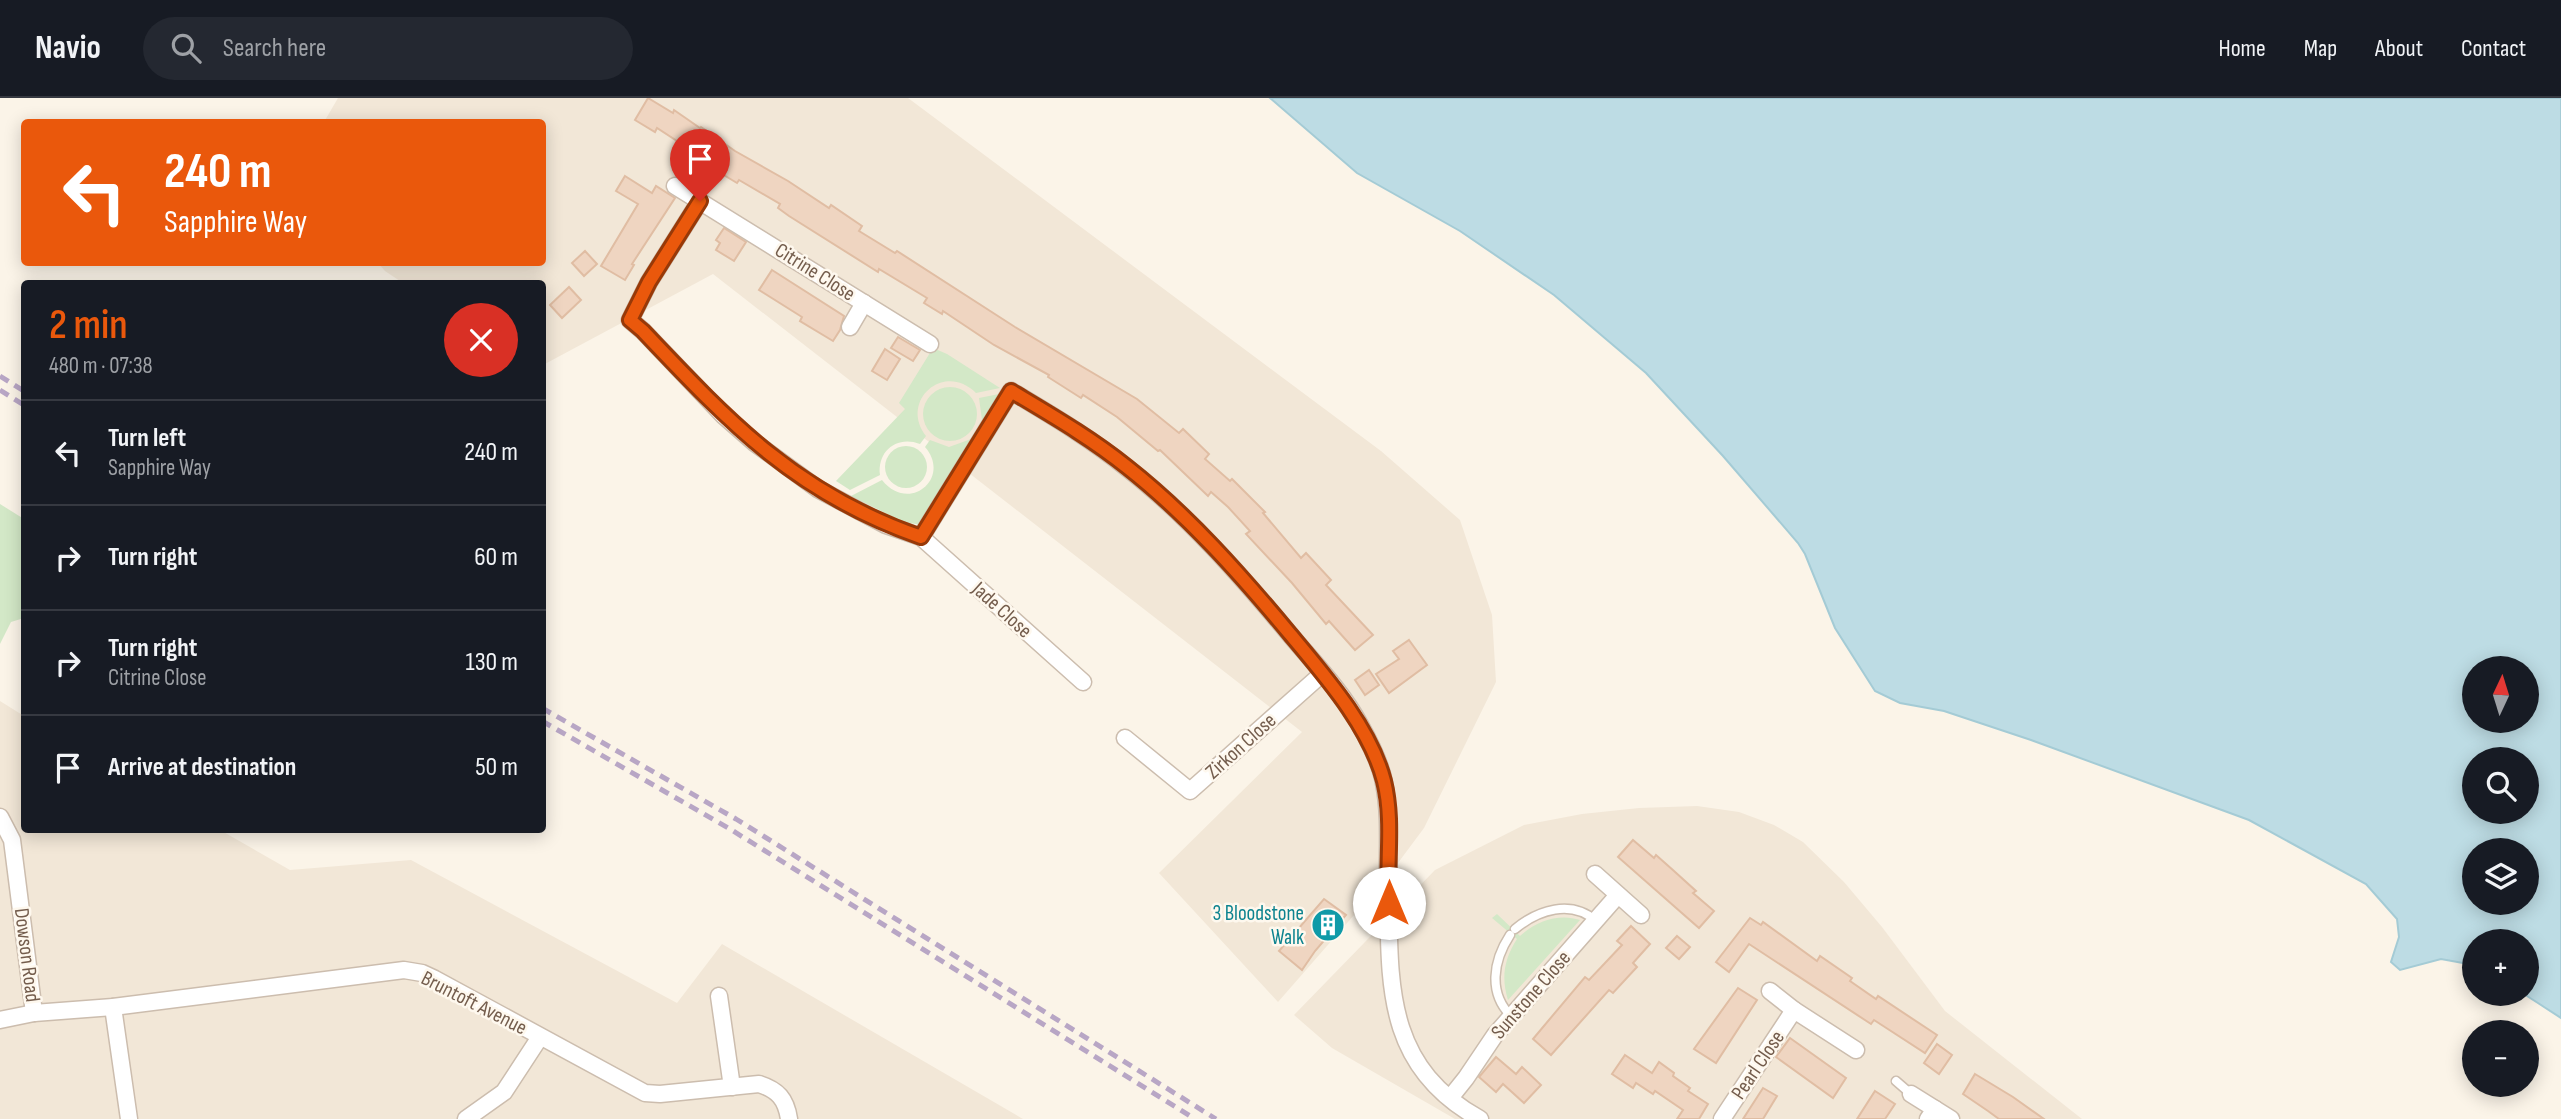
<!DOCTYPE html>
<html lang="en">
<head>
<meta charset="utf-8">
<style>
  body { margin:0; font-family:"Sofia Sans Condensed",sans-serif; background:#242831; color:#f1f3f6; height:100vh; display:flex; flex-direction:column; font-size:26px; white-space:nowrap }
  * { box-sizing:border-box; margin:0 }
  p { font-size:23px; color:#9ea1a6 }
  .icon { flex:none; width:38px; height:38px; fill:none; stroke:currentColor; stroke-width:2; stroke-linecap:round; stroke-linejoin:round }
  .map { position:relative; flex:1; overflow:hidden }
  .side { position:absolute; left:21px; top:182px; width:525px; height:553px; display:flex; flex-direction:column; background:#171b24; border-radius:7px; box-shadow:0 4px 18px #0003 }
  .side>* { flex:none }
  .top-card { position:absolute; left:21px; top:21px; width:525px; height:147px; border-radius:7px; box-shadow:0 4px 18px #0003; background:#ea580c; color:#fff; overflow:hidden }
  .needle { width:46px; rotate:4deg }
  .fabs { position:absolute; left:2462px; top:558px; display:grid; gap:14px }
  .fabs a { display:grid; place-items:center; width:77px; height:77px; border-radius:50%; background:#171b24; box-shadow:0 4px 18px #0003; font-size:35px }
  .pin { position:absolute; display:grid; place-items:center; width:60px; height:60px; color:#fff; margin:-72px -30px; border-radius:50% 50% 50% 0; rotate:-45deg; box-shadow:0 0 7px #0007 }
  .pin .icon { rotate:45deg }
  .me { position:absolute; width:77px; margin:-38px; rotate:0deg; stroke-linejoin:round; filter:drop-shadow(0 0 5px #0008) }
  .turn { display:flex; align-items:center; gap:24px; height:147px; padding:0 28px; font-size:32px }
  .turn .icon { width:91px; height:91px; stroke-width:2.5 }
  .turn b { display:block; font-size:49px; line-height:60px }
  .round { display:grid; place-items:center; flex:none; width:74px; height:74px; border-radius:37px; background:#242831 }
  .head { display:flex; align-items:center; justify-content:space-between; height:119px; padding:0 28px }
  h1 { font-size:42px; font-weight:600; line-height:52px; color:#ea580c }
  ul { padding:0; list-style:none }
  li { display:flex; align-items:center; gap:21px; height:105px; padding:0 28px; border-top:2px solid #363941 }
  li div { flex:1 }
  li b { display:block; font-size:26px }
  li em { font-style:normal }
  header { display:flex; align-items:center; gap:42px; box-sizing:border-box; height:98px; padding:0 35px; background:#171b24; border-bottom:2px solid #363941 }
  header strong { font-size:33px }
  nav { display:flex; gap:38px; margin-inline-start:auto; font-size:24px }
  .search { width:490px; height:63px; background:#242831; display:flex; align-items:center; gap:18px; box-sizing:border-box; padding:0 24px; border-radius:38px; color:#9ea1a6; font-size:26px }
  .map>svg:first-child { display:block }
</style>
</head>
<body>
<header>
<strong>Navio</strong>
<div class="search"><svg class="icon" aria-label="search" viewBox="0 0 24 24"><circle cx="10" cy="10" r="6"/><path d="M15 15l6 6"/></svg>Search here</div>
<nav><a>Home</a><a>Map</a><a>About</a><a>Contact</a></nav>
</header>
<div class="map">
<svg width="2561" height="1021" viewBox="0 0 2561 1021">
  <rect width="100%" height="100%" fill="#fbf4e8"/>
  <g fill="#f2e7d7">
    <path d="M338 0H908L1381 353 1460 422 1492 517 1496 584 1424 730 1389 777 1278 904 1159 775 1302 634 713 176 543 267 542 186 403 185 385 173 378 165 542 164V24H324Z"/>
    <path d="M0 603 24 618V732H220L290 772 411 762 677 905 722 846 1023 1021H0Z"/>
    <path d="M1697 708 1739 714 1774 727 1803 744 1844 784 1882 829 1945 913 2082 1021H1455L1332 950 1294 917 1435 772 1524 727 1582 716 1639 710Z"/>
  </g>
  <g fill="#d3e8c7">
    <path d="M933 250 947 256 1000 290 976 295C944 263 899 303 926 338L920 346C897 337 877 353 880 377L850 392 836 383 905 311 899 305Z"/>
    <circle cx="950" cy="316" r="27"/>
    <path d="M1004 295 922 427 903 424 851 398 882 382C909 416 952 380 925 349L930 342 949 349 971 341 982 322 979 300Z"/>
    <circle cx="906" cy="369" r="21"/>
    <path d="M0 406 24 421V520L11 524 0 546Z"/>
    <path d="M1497 816 1520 838C1536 823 1559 815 1580 822L1508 902C1501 880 1504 861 1517 841L1492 820Z"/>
  </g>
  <path fill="#bddce4" stroke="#a4cbd5" stroke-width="2" fill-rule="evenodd" d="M1270 0H2561V920L2524 896H2527V844H2474V867L2441 861 2400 872 2391 864 2399 839 2397 821 2366 786 2249 722 2031 642 1944 613 1900 605 1875 593 1835 530 1805 456 1798 445 1723 358 1646 275 1554 197 1460 133 1357 75ZM2474 570H2527V623H2474ZM2474 662H2527V714H2474ZM2474 752H2527V805H2474Z"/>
  <g fill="#efd5c1" stroke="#e0bda3" stroke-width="2">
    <path d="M648 0 673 15 674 12 700 30 701 29 735 53 788 83 829 110 831 107 862 128 859 133 895 155 897 153 1015 229 1137 301 1179 335 1183 331 1209 356 1205 361 1230 383 1232 381 1265 414 1263 415 1301 460 1306 455 1331 482 1326 487 1373 537 1355 552 1329 523 1326 526 1292 485 1246 436 1250 433 1228 409 1211 394 1208 398 1160 352 1158 353 1117 319 1083 297 1081 300 1048 279 1049 277 994 247 943 213 942 216 924 205 927 200 879 171 878 174 789 118 778 110 780 106 739 82 737 85 704 65 706 62 657 30 655 34 635 22Z"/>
    <path d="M625 78 652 95 656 88 675 100 632 166 634 167 625 182 601 168 638 106 616 93Z"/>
    <path d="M724 130 746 144 734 163 716 152 720 145 716 142Z"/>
    <path d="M585 153 597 166 584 178 572 165Z"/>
    <path d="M772 172 844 218 840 232 833 243 800 223 802 219 759 192Z"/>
    <path d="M569 189 581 202 562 220 550 207Z"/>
    <path d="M898 239 920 252 913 263 891 250Z"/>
    <path d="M885 251 900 261 887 282 872 273Z"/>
    <path d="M1409 542 1427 567 1389 595 1376 576 1399 561 1393 553Z"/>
    <path d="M1369 572 1379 587 1365 597 1355 582Z"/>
    <path d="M1633 742 1654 760 1656 757 1674 773 1696 793 1693 795 1714 813 1699 830 1618 759Z"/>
    <path d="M1324 801 1346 817 1315 853 1302 872 1279 853Z"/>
    <path d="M1750 820 1761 827 1763 824 1817 863 1820 858 1852 880 1850 883 1876 901 1878 898 1937 937 1925 955 1874 922 1871 926 1749 846 1729 874 1716 864Z"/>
    <path d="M1631 828 1650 846 1633 865 1637 869 1613 895 1609 892 1551 957 1533 941 1585 879 1589 882 1622 847 1617 843Z"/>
    <path d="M1677 838 1690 849 1679 861 1666 850Z"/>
    <path d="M1738 890 1757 902 1716 965 1694 951Z"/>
    <path d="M1790 940 1846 980 1833 1000 1776 959Z"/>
    <path d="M1937 946 1952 957 1939 976 1924 965Z"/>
    <path d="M1625 957 1652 975 1659 964 1674 975 1673 978 1690 990 1688 993 1708 1006 1699 1021H1677L1683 1012 1655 993 1653 996 1636 985 1633 990 1612 976Z"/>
    <path d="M1496 959 1516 976 1522 969 1541 987 1524 1005 1503 986 1496 994 1479 979Z"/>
    <path d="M1975 976 2013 999 2044 1021H1999L1988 1013 1963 996Z"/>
    <path d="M1763 990 1777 998 1763 1021H1743Z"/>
    <path d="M1875 993 1895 1006 1885 1021H1857Z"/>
  </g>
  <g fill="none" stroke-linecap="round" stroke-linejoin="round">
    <defs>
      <g id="lane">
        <path d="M1515 831C1538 812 1571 801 1596 823"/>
        <path d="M1510 837C1493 863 1488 895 1511 918"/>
        <path d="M1896 983 1911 996"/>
      </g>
      <g id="street">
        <path d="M675 88 930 246"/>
        <path d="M700 103 649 184 630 222 643 233 723 317 755 345 818 391 886 427 921 439 1083 584"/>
        <path d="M850 229 864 205"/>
        <path d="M921 439 1011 293C1051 317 1090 340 1126 369 1188 417 1242 479 1292 539 1315 566 1343 595 1360 627 1369 643 1381 667 1384 685 1391 721 1387 755 1388 791 1390 886 1384 968 1480 1021"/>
        <path d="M1125 640 1190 693 1323 575"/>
        <path d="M0 719 12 742 34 915"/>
        <path d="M1595 776 1641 817"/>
        <path d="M1770 893 1794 912"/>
        <path d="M719 898 732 989"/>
        <path d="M113 909 129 1021"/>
        <path d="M0 922 34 915 113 909 404 872 422 875 435 881 645 995 660 996 759 986C778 992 786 1001 789 1021"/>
        <path d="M1911 996 1935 1011"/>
        <path d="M1450 1000 1466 980 1495 937 1618 797"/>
        <path d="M466 1021 504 994 540 939"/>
        <path d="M1722 1021 1794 912 1856 952"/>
        <path d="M1928 1021 1935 1011 1951 1021"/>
      </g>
    </defs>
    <use href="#lane" stroke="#ccbdae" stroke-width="11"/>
    <use href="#street" stroke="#ccbdae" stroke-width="19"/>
    <use href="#lane" stroke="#fff" stroke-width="8"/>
    <use href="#street" stroke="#fff" stroke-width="16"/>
    <g stroke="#b8a6c5" stroke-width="5" stroke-dasharray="10 7" stroke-linecap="butt">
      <path d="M0 278 24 293"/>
      <path d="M0 292 24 307"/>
      <path d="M542 610 736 721 1216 1021"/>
      <path d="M542 623 730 731 1195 1021"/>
    </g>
  </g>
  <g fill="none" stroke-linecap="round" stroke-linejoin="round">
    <defs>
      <path id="route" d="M700 103 649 184 630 222 643 233C731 326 797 396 921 439L1011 293C1051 317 1091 340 1127 369 1188 417 1241 477 1290 536 1325 578 1370 629 1384 683 1394 723 1386 765 1389 805"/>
    </defs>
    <use href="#route" stroke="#983908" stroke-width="18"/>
    <use href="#route" stroke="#ea580c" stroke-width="12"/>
  </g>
  <defs>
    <symbol id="building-disc" viewBox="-11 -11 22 22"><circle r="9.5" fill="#0f9aa8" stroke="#fef8ee"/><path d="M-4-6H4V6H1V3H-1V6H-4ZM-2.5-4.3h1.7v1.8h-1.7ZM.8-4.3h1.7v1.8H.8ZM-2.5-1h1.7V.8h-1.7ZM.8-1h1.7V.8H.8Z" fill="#fff"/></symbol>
  </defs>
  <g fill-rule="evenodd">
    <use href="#building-disc" x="1309" y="808" width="38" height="38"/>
  </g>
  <g text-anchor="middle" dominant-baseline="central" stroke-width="5" stroke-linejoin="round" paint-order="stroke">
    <g font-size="21" fill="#745d4d" stroke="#fef8ee">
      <text transform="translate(815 174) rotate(32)">Citrine Close</text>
      <text transform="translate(1002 512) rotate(42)">Jade Close</text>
      <text transform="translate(1241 648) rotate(-42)">Zirkon Close</text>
      <text transform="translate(27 857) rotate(83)">Dowson Road</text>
      <text transform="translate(1531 897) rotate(-49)">Sunstone Close</text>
      <text transform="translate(474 905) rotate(27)">Bruntoft Avenue</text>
      <text transform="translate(1758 967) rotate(-56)">Pearl Close</text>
    </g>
    <g font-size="21" fill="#0d838f" stroke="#fef8ee" text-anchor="end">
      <text x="1304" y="815">3 Bloodstone<tspan x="1304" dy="24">Walk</tspan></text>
    </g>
  </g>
</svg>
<div class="fabs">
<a><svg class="needle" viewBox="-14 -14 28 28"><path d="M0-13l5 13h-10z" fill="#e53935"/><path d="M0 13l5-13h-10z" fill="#9ea1a6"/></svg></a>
<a><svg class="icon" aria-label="search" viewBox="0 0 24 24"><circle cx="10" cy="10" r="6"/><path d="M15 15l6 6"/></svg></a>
<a><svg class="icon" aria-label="layers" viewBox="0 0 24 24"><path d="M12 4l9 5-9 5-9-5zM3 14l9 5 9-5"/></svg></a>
<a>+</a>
<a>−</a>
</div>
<div class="pin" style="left:700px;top:103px;background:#d93025"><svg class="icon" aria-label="arrive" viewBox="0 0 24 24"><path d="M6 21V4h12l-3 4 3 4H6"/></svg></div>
<svg class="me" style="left:1389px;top:805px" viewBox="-20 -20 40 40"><circle r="19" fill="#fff"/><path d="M0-13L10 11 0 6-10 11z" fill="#ea580c"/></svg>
<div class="top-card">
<div class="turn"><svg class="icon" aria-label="left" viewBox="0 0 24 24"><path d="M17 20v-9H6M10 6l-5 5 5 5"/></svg><div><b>240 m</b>Sapphire Way</div></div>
</div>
<section class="side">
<div class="head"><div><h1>2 min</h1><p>480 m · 07:38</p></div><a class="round" style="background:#d93025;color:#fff"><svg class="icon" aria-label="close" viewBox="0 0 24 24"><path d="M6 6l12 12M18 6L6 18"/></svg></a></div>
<ul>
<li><svg class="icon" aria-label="left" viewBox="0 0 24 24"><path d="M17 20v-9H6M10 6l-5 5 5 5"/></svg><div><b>Turn left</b><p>Sapphire Way</p></div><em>240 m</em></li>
<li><svg class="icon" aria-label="right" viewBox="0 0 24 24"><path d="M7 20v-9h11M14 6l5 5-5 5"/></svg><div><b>Turn right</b></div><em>60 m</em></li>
<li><svg class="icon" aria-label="right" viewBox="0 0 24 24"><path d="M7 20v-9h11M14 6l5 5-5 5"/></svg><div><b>Turn right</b><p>Citrine Close</p></div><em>130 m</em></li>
<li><svg class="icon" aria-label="arrive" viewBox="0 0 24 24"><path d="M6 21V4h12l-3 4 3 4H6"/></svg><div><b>Arrive at destination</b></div><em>50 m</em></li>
</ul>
</section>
</div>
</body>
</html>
